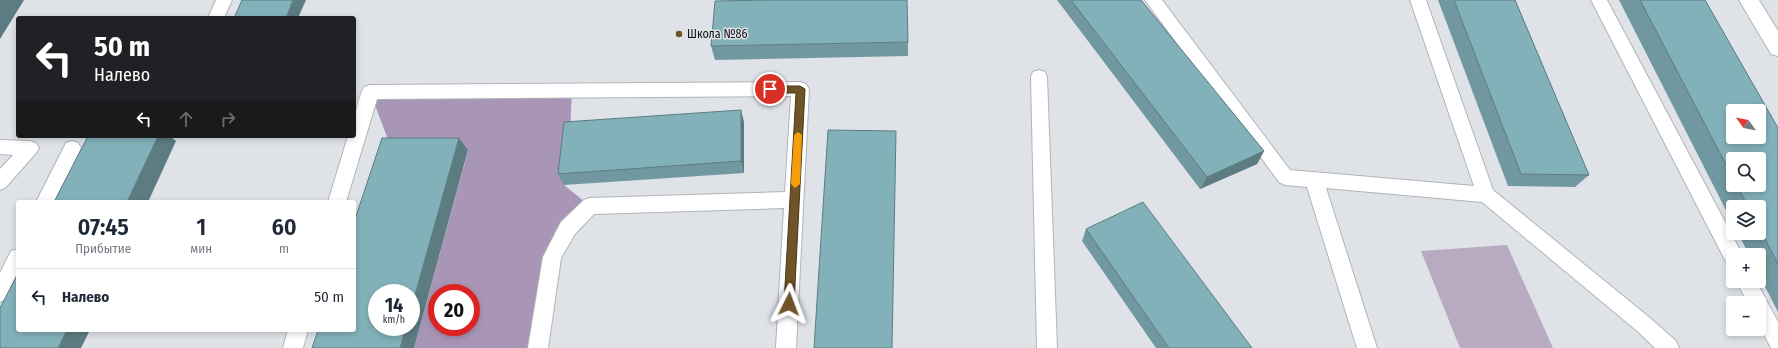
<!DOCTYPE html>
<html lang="ru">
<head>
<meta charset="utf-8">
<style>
  body { margin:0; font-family:"Fira Sans Condensed",sans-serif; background:#f6f6f7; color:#1f2937; height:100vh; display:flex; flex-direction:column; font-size:15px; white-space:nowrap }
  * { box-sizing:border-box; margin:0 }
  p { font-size:13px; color:#747a83 }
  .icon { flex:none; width:22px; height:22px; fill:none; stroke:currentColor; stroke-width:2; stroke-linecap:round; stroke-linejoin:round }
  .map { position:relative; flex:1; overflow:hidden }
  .sheet { position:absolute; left:16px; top:200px; width:340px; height:132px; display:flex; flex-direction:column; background:#fff; border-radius:4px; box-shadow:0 2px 6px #0003 }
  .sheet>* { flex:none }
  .banner { position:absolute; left:16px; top:16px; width:340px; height:122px; border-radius:4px; box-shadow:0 2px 6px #0003; background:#202124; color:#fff; overflow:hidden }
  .needle { width:26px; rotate:303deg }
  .controls { position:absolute; left:1726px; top:104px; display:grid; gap:8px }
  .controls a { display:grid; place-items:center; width:40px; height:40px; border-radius:4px; background:#fff; box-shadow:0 2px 6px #0003; font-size:20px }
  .speed { position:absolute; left:368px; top:284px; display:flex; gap:8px; font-size:20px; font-weight:700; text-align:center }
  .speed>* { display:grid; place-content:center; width:52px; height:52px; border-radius:50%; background:#fff; box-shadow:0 2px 6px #0003; line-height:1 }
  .speed small { font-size:10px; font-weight:400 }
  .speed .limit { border:6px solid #d22; background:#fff; color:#111 }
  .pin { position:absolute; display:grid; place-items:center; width:34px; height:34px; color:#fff; margin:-17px; border:2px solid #fff; border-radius:50%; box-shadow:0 1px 4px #0007 }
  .me { position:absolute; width:44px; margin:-22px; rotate:3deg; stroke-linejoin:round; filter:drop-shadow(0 0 3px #0008) }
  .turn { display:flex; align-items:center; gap:14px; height:84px; padding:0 12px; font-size:18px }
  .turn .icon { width:52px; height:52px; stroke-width:2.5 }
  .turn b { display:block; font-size:28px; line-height:34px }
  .lanes { display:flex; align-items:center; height:38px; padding:0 12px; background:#0003; justify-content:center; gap:20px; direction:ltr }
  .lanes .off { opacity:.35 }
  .eta { display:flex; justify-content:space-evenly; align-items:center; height:68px; text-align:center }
  .eta b { font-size:24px; font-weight:600; line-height:28px }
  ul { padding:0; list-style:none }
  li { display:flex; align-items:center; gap:12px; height:56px; padding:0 12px; border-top:1px solid #e0e1e3 }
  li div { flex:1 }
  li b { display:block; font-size:15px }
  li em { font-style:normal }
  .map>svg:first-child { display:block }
</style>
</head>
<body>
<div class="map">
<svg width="1778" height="348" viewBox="0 0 1778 348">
  <rect width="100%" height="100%" fill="#dfe3e7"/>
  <path fill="#b8aac1" d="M1507 245 1553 348H1460L1421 251Z"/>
  <path fill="#a996b6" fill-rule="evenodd" d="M572 90 570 134 564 185 590 206 568 228 538 348H414L468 151 392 150 370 92ZM437 293H471V327H437Z"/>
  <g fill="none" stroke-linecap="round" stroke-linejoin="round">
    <defs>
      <g id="service">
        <path d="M216 0H232L224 18H208Z"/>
        <path d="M1145 0H1162L1290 170 1474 186 1410 0H1426L1493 190 1650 318 1676 341 1679 348H1655L1636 330 1482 202 1326 188 1377 348H1357L1307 187 1285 185 1279 182Z"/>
        <path d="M1591 0H1607L1740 250 1742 255H1733V264L1726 262Z"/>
        <path d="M1039 70 1045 72 1047 77 1057 348H1037L1031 77 1033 72Z"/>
        <path d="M800 82 806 84 809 89 796 348H776L784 208 594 214 575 234 561 258 548 348H528L543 257 561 222 584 200 590 198 785 192 791 96 377 99 346 202H328L348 136H354C354 119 356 103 364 87L370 85Z"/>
        <path d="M0 140 30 141 36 143 39 148 36 153 6 187 0 190V169L13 155 0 154Z"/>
        <path d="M72 141 78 143 81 148 54 202H36L66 143Z"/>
        <path d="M18 249V277L7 299 0 302V273L11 251Z"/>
        <path d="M1736 281H1756L1778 322V348H1771L1759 325V303H1748Z"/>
        <path d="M288 330H308L303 348H283Z"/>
      </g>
      <path id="minor" d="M1739 0H1759L1778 31V56L1771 54Z"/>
    </defs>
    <use href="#service" stroke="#b0b4b8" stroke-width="2"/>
    <use href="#minor" stroke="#b0b4b8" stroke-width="2"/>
    <use href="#service" fill="#fff" fill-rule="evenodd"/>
    <use href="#minor" fill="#fff" fill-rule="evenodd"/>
  </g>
  <g fill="#7198a0" fill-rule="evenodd">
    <path d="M1057 0H1141L1264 151 1257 164 1200 189Z"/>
    <path d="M1438 0H1515L1589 175 1575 187 1508 186Z"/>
    <path d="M1619 0H1705L1778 128V312L1759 275V255H1749L1738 233H1759V207H1733V224ZM1733 159 1759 185H1733Z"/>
    <path d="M908 42V56L715 60 711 46Z"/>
    <path d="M744 122V173L564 185 558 174Z"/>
    <path d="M1086 229 1252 348H1156L1082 241Z"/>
  </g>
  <g fill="#5c7c82">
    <path d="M0 0H24L0 39Z"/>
    <path d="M293 0H306L298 18H286Z"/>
    <path d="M741 110 744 122V173L741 161Z"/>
    <path d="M158 136H170L176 141 148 202H127Z"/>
    <path d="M459 138 468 150 414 348H400L406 327H411V309Z"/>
    <path d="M1264 151 1257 164 1200 189 1207 177Z"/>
    <path d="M67 330H90L81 348H58Z"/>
  </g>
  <g fill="#83b1ba" stroke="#5c7c82" fill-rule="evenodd">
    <path d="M242 0H293L286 18H234Z"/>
    <path d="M767 0H907L908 42 711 46 715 1Z"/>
    <path d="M1071 0H1141L1264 151 1207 177Z"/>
    <path d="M1454 0H1515L1589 175 1521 174Z"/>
    <path d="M1640 0H1705L1778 128V264L1759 227V207H1748L1737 185H1759V159H1733V178ZM1733 111H1759V137H1733Z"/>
    <path d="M741 110V161L558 174 564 122Z"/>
    <path d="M828 130 896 131 892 348H814Z"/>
    <path d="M88 136H158L127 202H54Z"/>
    <path d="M382 138H459L411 309V293H377V327H406L400 348H312L318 330H354V222Z"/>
    <path d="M1143 202 1252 348H1169L1086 229Z"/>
    <path d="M18 273V330H67L58 348H0V308Z"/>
  </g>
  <path fill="#6e5426" stroke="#483719" d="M770 86H800L805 89 794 304 792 307 789 308 785 307 784 304 796 93H770L766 89Z"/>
  <path fill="#f59e0b" d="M798 132 802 135 800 184 795 188 791 184 794 135Z"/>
  <circle fill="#6e5426" stroke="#dfe3e7" stroke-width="1.5" cx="679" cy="34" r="4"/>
  <g text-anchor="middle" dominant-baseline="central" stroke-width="3" stroke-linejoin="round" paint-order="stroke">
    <g font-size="12" fill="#121315" stroke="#dfe3e7" text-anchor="start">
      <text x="687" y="34">Школа №86</text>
    </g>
  </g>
</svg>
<div class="controls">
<a><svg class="needle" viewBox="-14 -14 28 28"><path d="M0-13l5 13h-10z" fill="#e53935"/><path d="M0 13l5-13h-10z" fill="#747a83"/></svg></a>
<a><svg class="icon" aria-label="search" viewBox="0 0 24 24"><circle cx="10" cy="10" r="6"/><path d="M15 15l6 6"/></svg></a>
<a><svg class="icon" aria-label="layers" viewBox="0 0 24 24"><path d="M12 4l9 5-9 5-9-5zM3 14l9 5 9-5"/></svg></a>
<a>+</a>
<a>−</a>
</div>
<div class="speed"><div>14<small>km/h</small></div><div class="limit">20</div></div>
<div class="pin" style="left:770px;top:89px;background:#d93025"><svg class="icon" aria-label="arrive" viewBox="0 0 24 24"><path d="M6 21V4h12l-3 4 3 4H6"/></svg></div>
<svg class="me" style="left:789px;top:304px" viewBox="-20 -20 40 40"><path d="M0-17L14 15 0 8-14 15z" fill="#6e5426" stroke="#fff" stroke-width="4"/></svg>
<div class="banner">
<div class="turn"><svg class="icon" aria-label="left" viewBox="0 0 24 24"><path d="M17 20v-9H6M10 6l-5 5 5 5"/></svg><div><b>50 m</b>Налево</div></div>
<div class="lanes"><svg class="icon" aria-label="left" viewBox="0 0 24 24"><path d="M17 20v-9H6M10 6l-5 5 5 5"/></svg><svg class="icon off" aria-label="ahead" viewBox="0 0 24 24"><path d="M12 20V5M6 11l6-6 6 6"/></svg><svg class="icon off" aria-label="right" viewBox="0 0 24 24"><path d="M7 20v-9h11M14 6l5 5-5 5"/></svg></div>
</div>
<section class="sheet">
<div class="eta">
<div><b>07:45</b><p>Прибытие</p></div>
<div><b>1</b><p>мин</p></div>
<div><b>60</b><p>m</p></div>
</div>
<ul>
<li><svg class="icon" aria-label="left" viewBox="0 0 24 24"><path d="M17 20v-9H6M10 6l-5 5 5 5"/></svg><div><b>Налево</b></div><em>50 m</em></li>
</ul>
</section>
</div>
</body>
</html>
